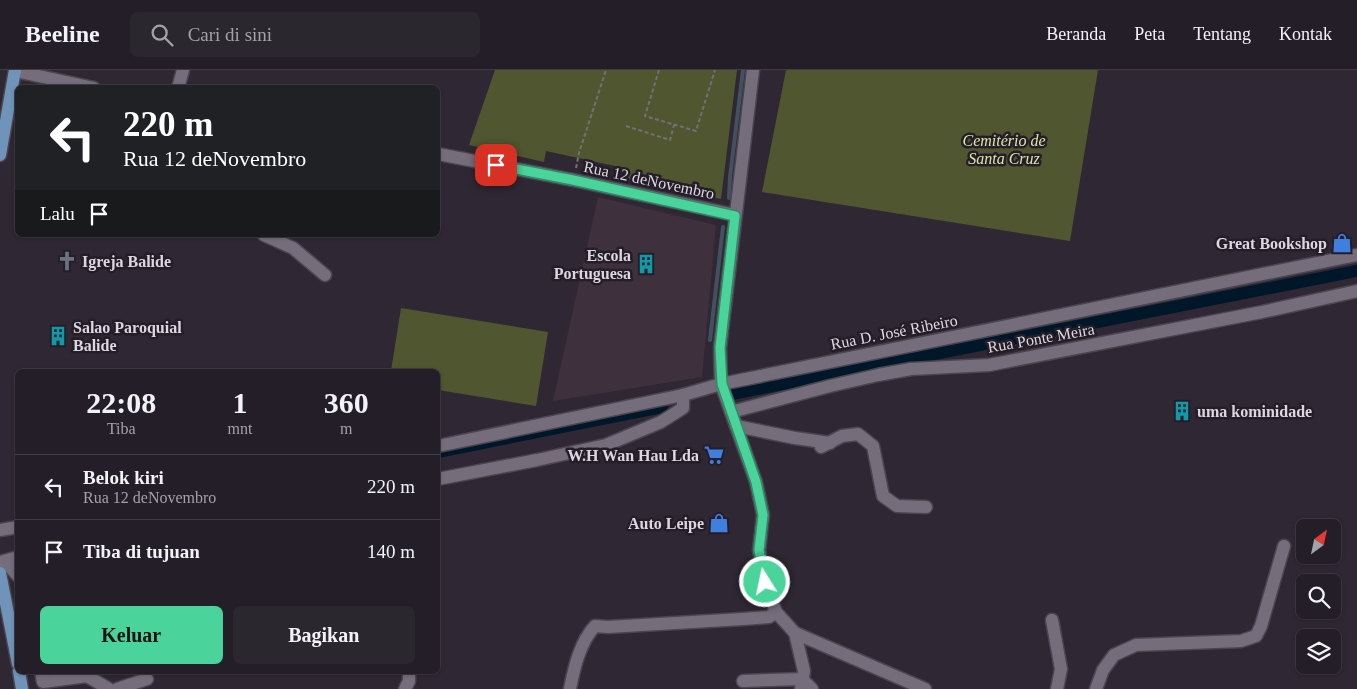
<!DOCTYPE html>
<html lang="id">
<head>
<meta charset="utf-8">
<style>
  body { margin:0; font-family:Georgia,serif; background:#2b272f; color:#f1f3f6; height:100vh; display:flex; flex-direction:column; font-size:19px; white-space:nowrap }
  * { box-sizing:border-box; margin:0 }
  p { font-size:16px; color:#a3a2a7 }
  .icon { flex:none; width:28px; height:28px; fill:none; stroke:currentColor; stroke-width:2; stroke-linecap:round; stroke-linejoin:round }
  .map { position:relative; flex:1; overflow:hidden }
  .side { position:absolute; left:15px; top:299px; width:425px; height:305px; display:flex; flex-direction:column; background:#231e27; border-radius:8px; box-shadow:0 1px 4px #0004,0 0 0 1px #403c44 }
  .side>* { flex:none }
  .guide { position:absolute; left:15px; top:15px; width:425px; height:152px; border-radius:8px; box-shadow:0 1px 4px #0004,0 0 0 1px #403c44; background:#202124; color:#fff; overflow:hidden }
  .needle { width:32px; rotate:33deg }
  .fabs { position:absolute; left:1296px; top:449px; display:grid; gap:10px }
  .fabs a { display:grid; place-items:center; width:45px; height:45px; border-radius:8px; background:#231e27; box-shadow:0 1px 4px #0004,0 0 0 1px #403c44; font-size:25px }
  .pin { position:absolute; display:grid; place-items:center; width:42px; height:42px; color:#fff; margin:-21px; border-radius:10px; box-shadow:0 2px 8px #0006 }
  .me { position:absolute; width:55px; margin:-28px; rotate:350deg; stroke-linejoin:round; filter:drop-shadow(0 0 4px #0008) }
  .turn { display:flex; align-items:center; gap:18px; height:105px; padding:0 25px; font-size:22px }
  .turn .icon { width:65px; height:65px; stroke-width:2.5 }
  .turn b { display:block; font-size:35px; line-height:42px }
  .then { display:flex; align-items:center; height:48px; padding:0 25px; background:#0003; gap:10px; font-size:19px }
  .eta { display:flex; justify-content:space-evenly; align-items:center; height:85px; text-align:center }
  .eta b { font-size:30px; font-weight:600; line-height:35px }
  .cta { display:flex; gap:10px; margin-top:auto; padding:10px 25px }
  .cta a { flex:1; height:58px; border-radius:8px; background:#4ad49c; color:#111; font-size:20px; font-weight:600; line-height:58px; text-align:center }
  .cta a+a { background:#2b272f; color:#f1f3f6 }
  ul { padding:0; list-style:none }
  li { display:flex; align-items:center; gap:15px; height:65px; padding:0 25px; border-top:1px solid #403c44 }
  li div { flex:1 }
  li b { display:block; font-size:19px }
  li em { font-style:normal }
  header { display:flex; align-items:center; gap:30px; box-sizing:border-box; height:70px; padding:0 25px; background:#231e27; border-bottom:1px solid #403c44 }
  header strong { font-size:24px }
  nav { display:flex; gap:28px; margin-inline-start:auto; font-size:18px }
  .search { width:350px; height:45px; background:#2b272f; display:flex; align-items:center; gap:12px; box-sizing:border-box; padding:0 18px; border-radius:8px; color:#a3a2a7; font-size:19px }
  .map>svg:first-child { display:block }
</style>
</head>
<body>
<header>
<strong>Beeline</strong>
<div class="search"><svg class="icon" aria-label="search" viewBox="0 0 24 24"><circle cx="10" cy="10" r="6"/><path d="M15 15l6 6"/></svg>Cari di sini</div>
<nav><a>Beranda</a><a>Peta</a><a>Tentang</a><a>Kontak</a></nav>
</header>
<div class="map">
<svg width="1357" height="619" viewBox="0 0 1357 619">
  <rect width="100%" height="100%" fill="#2f2834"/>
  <path fill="#3e303d" d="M598 127 716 155 702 307 553 331Z"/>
  <g fill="#505630">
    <path d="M495 0H737L721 129 627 109 629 99 546 81 544 92 469 75Z"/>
    <path d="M786 0H1098L1070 171 762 122Z"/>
    <path d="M401 238 548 262 536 336 438 320V301H391Z"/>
  </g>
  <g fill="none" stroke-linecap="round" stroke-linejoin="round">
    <g stroke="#425160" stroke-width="4">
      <path d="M729 128 730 107 743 0"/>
      <path d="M710 270 723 157"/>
    </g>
    <g stroke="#001729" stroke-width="12">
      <path d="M732 324 1357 201"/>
      <path d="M438 382 662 337"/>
    </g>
    <defs>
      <g id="minor">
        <path d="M753 0 720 278 721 314 756 412 763 445 759 480 765 512 776 542 795 563 804 601 801 619"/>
        <path d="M15 1 94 18"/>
        <path d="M178 18 183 0"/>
        <path d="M438 84 573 110 735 145"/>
        <path d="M264 165 293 178 325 205"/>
        <path d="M731 342 830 316 878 305 911 299 989 295 1262 242 1357 221"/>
        <path d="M736 356 795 368 830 373"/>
        <path d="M438 376 683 325 721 314 1357 185"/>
        <path d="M821 377 842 366 858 364 873 376 883 426 897 436 926 437"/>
        <path d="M438 409 537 390 606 375 661 352 683 338V325"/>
        <path d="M0 460 18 457"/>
        <path d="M0 492 18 487"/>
        <path d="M0 493 11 498 18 506"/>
        <path d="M1052 550 1061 599 1057 619"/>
        <path d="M795 563 925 619"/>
        <path d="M41 601 43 612 87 606 109 619"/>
        <path d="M743 611 802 609 812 619"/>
        <path d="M117 619 147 609"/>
        <path d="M405 619 409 611V601"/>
        <path d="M570 619C574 598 580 572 595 556L608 557 743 549 769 547 776 542"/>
        <path d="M1096 619 1103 600 1114 585 1136 575 1241 571 1256 566 1261 556 1284 476"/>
      </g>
      <g id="major">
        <path d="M0 85 15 0"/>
        <path d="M0 503 18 594"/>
        <path d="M19 601 22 619"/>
      </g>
    </defs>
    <use href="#minor" stroke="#4a454f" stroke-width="15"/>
    <use href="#major" stroke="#4a454f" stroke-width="15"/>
    <g stroke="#756f79" stroke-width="2" stroke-dasharray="4 2.5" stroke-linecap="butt">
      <path d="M659 0 645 46 696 61 715 0"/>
      <path d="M626 56 670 70 674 55"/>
      <path d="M576 98 579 83 606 0"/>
    </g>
    <use href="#minor" stroke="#756d7c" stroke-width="12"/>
    <use href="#major" stroke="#7093b9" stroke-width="12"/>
  </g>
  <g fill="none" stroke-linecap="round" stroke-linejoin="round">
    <defs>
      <path id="route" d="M496 95 573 110 735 146 720 278 722 314 756 412 763 445 759 480 765 512"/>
    </defs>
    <use href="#route" stroke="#308a65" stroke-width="12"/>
    <use href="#route" stroke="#4ad49c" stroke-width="9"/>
  </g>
  <defs>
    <symbol id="shop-bare" viewBox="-9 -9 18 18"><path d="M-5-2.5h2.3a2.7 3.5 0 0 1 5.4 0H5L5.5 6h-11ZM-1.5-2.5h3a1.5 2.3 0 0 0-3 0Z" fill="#3f7fe0" stroke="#251e2a" stroke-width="2.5" paint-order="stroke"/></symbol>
    <symbol id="church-bare" viewBox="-9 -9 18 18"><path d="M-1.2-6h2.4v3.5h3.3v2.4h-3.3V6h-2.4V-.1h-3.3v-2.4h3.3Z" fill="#6b7280" stroke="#251e2a" stroke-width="2.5" paint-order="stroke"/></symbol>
    <symbol id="building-bare" viewBox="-9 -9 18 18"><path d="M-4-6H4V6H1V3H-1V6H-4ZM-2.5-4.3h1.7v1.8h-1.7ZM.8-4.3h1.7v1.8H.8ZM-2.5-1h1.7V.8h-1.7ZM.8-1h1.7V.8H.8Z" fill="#0f9aa8" stroke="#251e2a" stroke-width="2.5" paint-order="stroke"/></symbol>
    <symbol id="supermarket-bare" viewBox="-9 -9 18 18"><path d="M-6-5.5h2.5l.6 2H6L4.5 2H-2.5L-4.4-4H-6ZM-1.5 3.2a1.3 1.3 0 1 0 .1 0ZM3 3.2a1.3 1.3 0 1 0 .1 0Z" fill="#3f7fe0" stroke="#251e2a" stroke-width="2.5" paint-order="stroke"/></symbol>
  </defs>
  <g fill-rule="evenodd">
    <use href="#shop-bare" x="1328" y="159" width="28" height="28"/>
    <use href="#church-bare" x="53" y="177" width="28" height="28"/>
    <use href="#building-bare" x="632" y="180" width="28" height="28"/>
    <use href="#building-bare" x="44" y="252" width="28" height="28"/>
    <use href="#building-bare" x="1168" y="327" width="28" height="28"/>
    <use href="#supermarket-bare" x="700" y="371" width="28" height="28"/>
    <use href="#shop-bare" x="705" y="439" width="28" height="28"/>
  </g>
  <g text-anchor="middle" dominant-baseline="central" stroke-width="5" stroke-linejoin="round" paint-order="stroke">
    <g font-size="16" font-style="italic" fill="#dbe7a1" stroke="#251e2a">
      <text x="1004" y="70">Cemitério de<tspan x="1004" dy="18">Santa Cruz</tspan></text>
    </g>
    <g font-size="16" fill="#dcd8e0" stroke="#251e2a">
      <text transform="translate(649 110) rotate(12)">Rua 12 deNovembro</text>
      <text transform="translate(894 262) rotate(-11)">Rua D. José Ribeiro</text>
      <text transform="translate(1041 268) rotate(-10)">Rua Ponte Meira</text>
    </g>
    <g font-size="16" font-weight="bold" fill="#dcd8e0" stroke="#251e2a" text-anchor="end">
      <text x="1327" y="173">Great Bookshop</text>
      <text x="631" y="185">Escola<tspan x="631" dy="18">Portuguesa</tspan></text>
      <text x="82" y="191" text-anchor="start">Igreja Balide</text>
      <text x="73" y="257" text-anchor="start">Salao Paroquial<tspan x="73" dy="18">Balide</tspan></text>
      <text x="1197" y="341" text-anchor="start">uma kominidade</text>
      <text x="699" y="385">W.H Wan Hau Lda</text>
      <text x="704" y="453">Auto Leipe</text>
    </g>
  </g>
</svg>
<div class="fabs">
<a><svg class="needle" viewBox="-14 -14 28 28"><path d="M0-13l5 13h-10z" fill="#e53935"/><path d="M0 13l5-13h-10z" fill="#a3a2a7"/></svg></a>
<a><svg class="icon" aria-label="search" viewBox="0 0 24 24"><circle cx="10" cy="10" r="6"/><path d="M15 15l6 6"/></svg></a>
<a><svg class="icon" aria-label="layers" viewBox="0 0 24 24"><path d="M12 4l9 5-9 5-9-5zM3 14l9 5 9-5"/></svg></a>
</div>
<div class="pin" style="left:496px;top:95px;background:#d93025"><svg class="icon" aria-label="arrive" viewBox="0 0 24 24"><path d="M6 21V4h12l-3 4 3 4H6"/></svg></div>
<svg class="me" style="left:765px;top:512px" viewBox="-20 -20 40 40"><circle r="17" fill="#4ad49c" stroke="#fff" stroke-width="3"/><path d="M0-11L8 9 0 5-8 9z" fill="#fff"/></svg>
<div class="guide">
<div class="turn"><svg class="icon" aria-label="left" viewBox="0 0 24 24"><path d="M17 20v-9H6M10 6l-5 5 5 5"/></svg><div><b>220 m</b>Rua 12 deNovembro</div></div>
<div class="then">Lalu<svg class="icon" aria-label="arrive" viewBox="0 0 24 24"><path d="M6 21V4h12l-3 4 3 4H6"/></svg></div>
</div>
<section class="side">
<div class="eta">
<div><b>22:08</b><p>Tiba</p></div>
<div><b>1</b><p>mnt</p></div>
<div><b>360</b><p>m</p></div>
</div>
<ul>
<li><svg class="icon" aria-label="left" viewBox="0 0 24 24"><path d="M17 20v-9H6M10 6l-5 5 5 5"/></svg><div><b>Belok kiri</b><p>Rua 12 deNovembro</p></div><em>220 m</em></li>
<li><svg class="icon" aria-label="arrive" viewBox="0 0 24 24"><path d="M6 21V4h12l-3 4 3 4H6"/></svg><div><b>Tiba di tujuan</b></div><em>140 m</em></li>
</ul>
<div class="cta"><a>Keluar</a><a>Bagikan</a></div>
</section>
</div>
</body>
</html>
